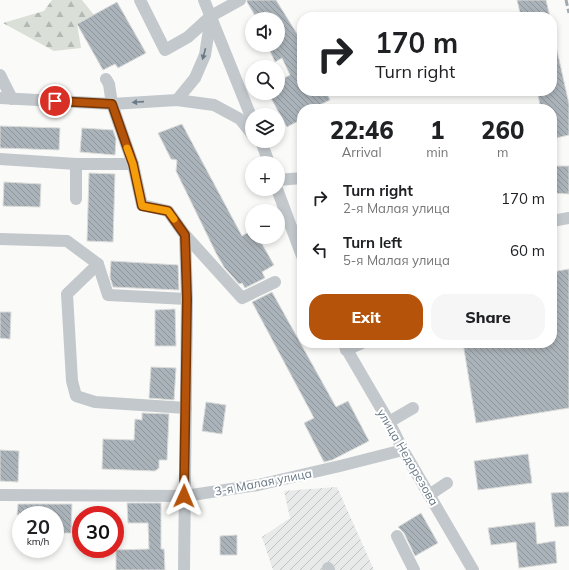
<!DOCTYPE html>
<html lang="en">
<head>
<meta charset="utf-8">
<style>
  body { margin:0; font-family:Mulish,sans-serif; background:#f6f6f6; color:#202124; height:100vh; display:flex; flex-direction:column; font-size:15px; white-space:nowrap }
  * { box-sizing:border-box; margin:0 }
  p { font-size:13px; color:#757577 }
  .icon { flex:none; width:22px; height:22px; fill:none; stroke:currentColor; stroke-width:2; stroke-linecap:round; stroke-linejoin:round }
  .map { position:relative; flex:1; overflow:hidden }
  .drawer { position:absolute; left:297px; top:104px; width:260px; height:244px; display:flex; flex-direction:column; background:#fff; border-radius:16px; box-shadow:0 2px 6px #0003 }
  .drawer>* { flex:none }
  .hud { position:absolute; left:297px; top:12px; width:260px; height:84px; border-radius:16px; box-shadow:0 2px 6px #0003; background:#fff; color:#202124; overflow:hidden }
  .buttons { position:absolute; left:245px; top:12px; display:grid; gap:8px }
  .buttons a { display:grid; place-items:center; width:40px; height:40px; border-radius:50%; background:#fff; box-shadow:0 2px 6px #0003; font-size:20px }
  .speed { position:absolute; left:12px; top:506px; display:flex; gap:8px; font-size:20px; font-weight:700; text-align:center }
  .speed>* { display:grid; place-content:center; width:52px; height:52px; border-radius:50%; background:#fff; box-shadow:0 2px 6px #0003; line-height:1 }
  .speed small { font-size:10px; font-weight:400 }
  .speed .limit { border:6px solid #d22; background:#fff; color:#111 }
  .pin { position:absolute; display:grid; place-items:center; width:34px; height:34px; color:#fff; margin:-17px; border:2px solid #fff; border-radius:50%; box-shadow:0 1px 4px #0007 }
  .me { position:absolute; width:44px; margin:-22px; rotate:1deg; stroke-linejoin:round; filter:drop-shadow(0 0 3px #0008) }
  .turn { display:flex; align-items:center; gap:14px; height:84px; padding:0 12px; font-size:18px }
  .turn .icon { width:52px; height:52px; stroke-width:2.5 }
  .turn b { display:block; font-size:28px; line-height:34px }
  .eta { display:flex; justify-content:space-evenly; align-items:center; height:68px; text-align:center }
  .eta b { font-size:24px; font-weight:800; line-height:28px }
  .cta { display:flex; gap:8px; margin-top:auto; padding:8px 12px }
  .cta a { flex:1; height:46px; border-radius:16px; background:#b45309; color:#fff; font-size:16px; font-weight:800; line-height:46px; text-align:center }
  .cta a+a { background:#f6f6f6; color:#202124 }
  ul { padding:0; list-style:none }
  li { display:flex; align-items:center; gap:12px; height:52px; padding:0 12px }
  li div { flex:1 }
  li b { display:block; font-size:15px }
  li em { font-style:normal }
  .map>svg:first-child { display:block }
</style>
</head>
<body>
<div class="map">
<svg width="569" height="570" viewBox="0 0 569 570">
  <defs>
    <pattern id="industrial-furrows" width="10" height="10" patternUnits="userSpaceOnUse"><rect width="10" height="10" fill="#e8e9e9"/><path d="M-1 1l2-2M0 10L10 0M9 11l2-2" fill="none" stroke="#c0c1c2"/></pattern>
    <pattern id="forest-firs" width="22" height="20" patternUnits="userSpaceOnUse"><rect width="22" height="20" fill="#dadfd7"/><path d="M5 1l3.5 6h-7zM16 11l3.5 6h-7z" fill="#b4b9b4"/></pattern>
    <pattern id="building-back-hatch" width="6" height="6" patternUnits="userSpaceOnUse"><rect width="6" height="6" fill="#aab3b9"/><path d="M-1 5l2 2M0 0l6 6M5-1l2 2" fill="none" stroke="#8e969c"/></pattern>
  </defs>
  <rect width="100%" height="100%" fill="#fafaf8"/>
  <path fill="url(#industrial-furrows)" d="M337 487 374 570H273L262 537 290 518 284 491Z"/>
  <path fill="url(#forest-firs)" d="M52 0H82L94 15 77 24 81 48 54 51 3 23 44 11Z"/>
  <g fill="url(#building-back-hatch)" stroke="#dcdcda">
    <path d="M247 0H276L299 37 302 36V91H326L330 100 311 109H302V119L287 127 268 93H278V81L290 75 282 58 275 62 270 51 278 47V19H257L247 2Z"/>
    <path d="M517 0H546L550 17H521Z"/>
    <path d="M117 2 146 53 118 68 115 64 103 70 77 24Z"/>
    <path d="M556 46 569 104V135L552 139V109H541L537 91H552V47Z"/>
    <path d="M182 124 242 236 252 230V237H258L274 265 262 272 265 278 245 288 242 283 239 284 224 267 216 253 176 171 177 160 171 159 158 133Z"/>
    <path d="M0 126 60 128 59 150 0 148Z"/>
    <path d="M82 128 113 130 116 139 115 155 80 152Z"/>
    <path d="M552 166H569V194L552 193Z"/>
    <path d="M89 173 115 174 113 242 87 241Z"/>
    <path d="M4 182 41 184 40 207 3 206Z"/>
    <path d="M111 261 178 265 179 290 113 287 110 277Z"/>
    <path d="M569 269V408L476 423 463 343H552V272Z"/>
    <path d="M272 292 336 407 348 401 369 441 332 460 324 462 304 423 314 418 252 302Z"/>
    <path d="M175 309 176 346H155V310Z"/>
    <path d="M0 312H11L10 339 0 338Z"/>
    <path d="M151 367 176 368 174 400 149 398Z"/>
    <path d="M206 402 226 405 222 434 202 431Z"/>
    <path d="M142 413 169 414 167 460H159V468L155 471 102 469 103 439 134 440 135 419 142 420Z"/>
    <path d="M0 450 19 451 18 482 0 481Z"/>
    <path d="M528 454 532 483 478 490 474 461Z"/>
    <path d="M569 492V526L555 527 551 493Z"/>
    <path d="M127 503H161V549H164L165 570H116V550L149 549 148 523H128Z"/>
    <path d="M18 504H72L71 533H55V515H17Z"/>
    <path d="M421 513 438 543 415 556 404 533 398 527Z"/>
    <path d="M535 522 537 544 555 541 557 563 519 568 516 542 491 545 488 528Z"/>
    <path d="M237 535V555H220V536Z"/>
  </g>
  <g fill="none" stroke-linecap="round" stroke-linejoin="round">
    <g stroke="#c3c8cc" stroke-width="12">
      <path d="M140 0 165 50 188 37 211 16 240 0"/>
      <path d="M204 0 252 119"/>
      <path d="M0 75 12 99"/>
      <path d="M106 79 109 84 112 104 133 164 142 205 168 211 185 235 187 299 184 570"/>
      <path d="M0 98 112 104 177 100 214 105 240 119 252 134"/>
      <path d="M177 100 195 78 205 55 211 17"/>
      <path d="M261 141 269 163"/>
      <path d="M0 159 76 164H133"/>
      <path d="M76 164V199"/>
      <path d="M278 180 302 178"/>
      <path d="M277 189 302 256"/>
      <path d="M552 221 569 218"/>
      <path d="M185 235 242 298 275 282"/>
      <path d="M0 239 67 241 98 264 108 295 187 299"/>
      <path d="M98 264 67 294 72 381 76 396 95 402 186 408"/>
      <path d="M343 343 389 422 403 450 473 570"/>
      <path d="M346 350 362 343"/>
      <path d="M389 422 413 408"/>
      <path d="M0 495 185 496 258 485 340 466 403 450"/>
      <path d="M429 495 447 483"/>
      <path d="M397 536 414 570"/>
      <path d="M328 568 329 570"/>
    </g>
    <path stroke="#a2aab0" stroke-width="3" stroke-dasharray="6 3" stroke-linecap="butt" d="M566 0 569 13"/>
  </g>
  <defs><path id="oneway-solid" d="M-6-.8H1V-3.2L6.5 0L1 3.2V.8H-6Z"/></defs>
  <g fill="#6a7a87">
    <use href="#oneway-solid" transform="translate(204 54) rotate(105)"/>
    <use href="#oneway-solid" transform="translate(138 102) rotate(176)"/>
  </g>
  <g fill="none" stroke-linecap="round" stroke-linejoin="round">
    <defs>
      <path id="route" d="M55 101 112 104 133 164 142 206 168 211 185 235 187 299 184 496"/>
    </defs>
    <use href="#route" stroke="#753606" stroke-width="10"/>
    <use href="#route" stroke="#b45309" stroke-width="7"/>
    <path stroke="#f59e0b" stroke-width="7" d="M127 148 133 164 142 206 168 211 174 219"/>
  </g>
  <g text-anchor="middle" dominant-baseline="central" stroke-width="4" stroke-linejoin="round" paint-order="stroke">
    <g font-size="12" fill="#657683" stroke="#fff">
      <text transform="translate(408 457) rotate(60)">улица Недорезова</text>
      <text transform="translate(263 482) rotate(-11)">3-я Малая улица</text>
    </g>
  </g>
</svg>
<div class="buttons">
<a><svg class="icon" aria-label="sound" viewBox="0 0 24 24"><path d="M4 9h4l5-4v14l-5-4H4zM17 9q2 3 0 6"/></svg></a>
<a><svg class="icon" aria-label="search" viewBox="0 0 24 24"><circle cx="10" cy="10" r="6"/><path d="M15 15l6 6"/></svg></a>
<a><svg class="icon" aria-label="layers" viewBox="0 0 24 24"><path d="M12 4l9 5-9 5-9-5zM3 14l9 5 9-5"/></svg></a>
<a>+</a>
<a>−</a>
</div>
<div class="speed"><div>20<small>km/h</small></div><div class="limit">30</div></div>
<div class="pin" style="left:55px;top:101px;background:#d93025"><svg class="icon" aria-label="arrive" viewBox="0 0 24 24"><path d="M6 21V4h12l-3 4 3 4H6"/></svg></div>
<svg class="me" style="left:184px;top:496px" viewBox="-20 -20 40 40"><path d="M0-17L14 15 0 8-14 15z" fill="#b45309" stroke="#fff" stroke-width="4"/></svg>
<div class="hud">
<div class="turn"><svg class="icon" aria-label="right" viewBox="0 0 24 24"><path d="M7 20v-9h11M14 6l5 5-5 5"/></svg><div><b>170 m</b>Turn right</div></div>
</div>
<section class="drawer">
<div class="eta">
<div><b>22:46</b><p>Arrival</p></div>
<div><b>1</b><p>min</p></div>
<div><b>260</b><p>m</p></div>
</div>
<ul>
<li><svg class="icon" aria-label="right" viewBox="0 0 24 24"><path d="M7 20v-9h11M14 6l5 5-5 5"/></svg><div><b>Turn right</b><p>2-я Малая улица</p></div><em>170 m</em></li>
<li><svg class="icon" aria-label="left" viewBox="0 0 24 24"><path d="M17 20v-9H6M10 6l-5 5 5 5"/></svg><div><b>Turn left</b><p>5-я Малая улица</p></div><em>60 m</em></li>
</ul>
<div class="cta"><a>Exit</a><a>Share</a></div>
</section>
</div>
</body>
</html>
